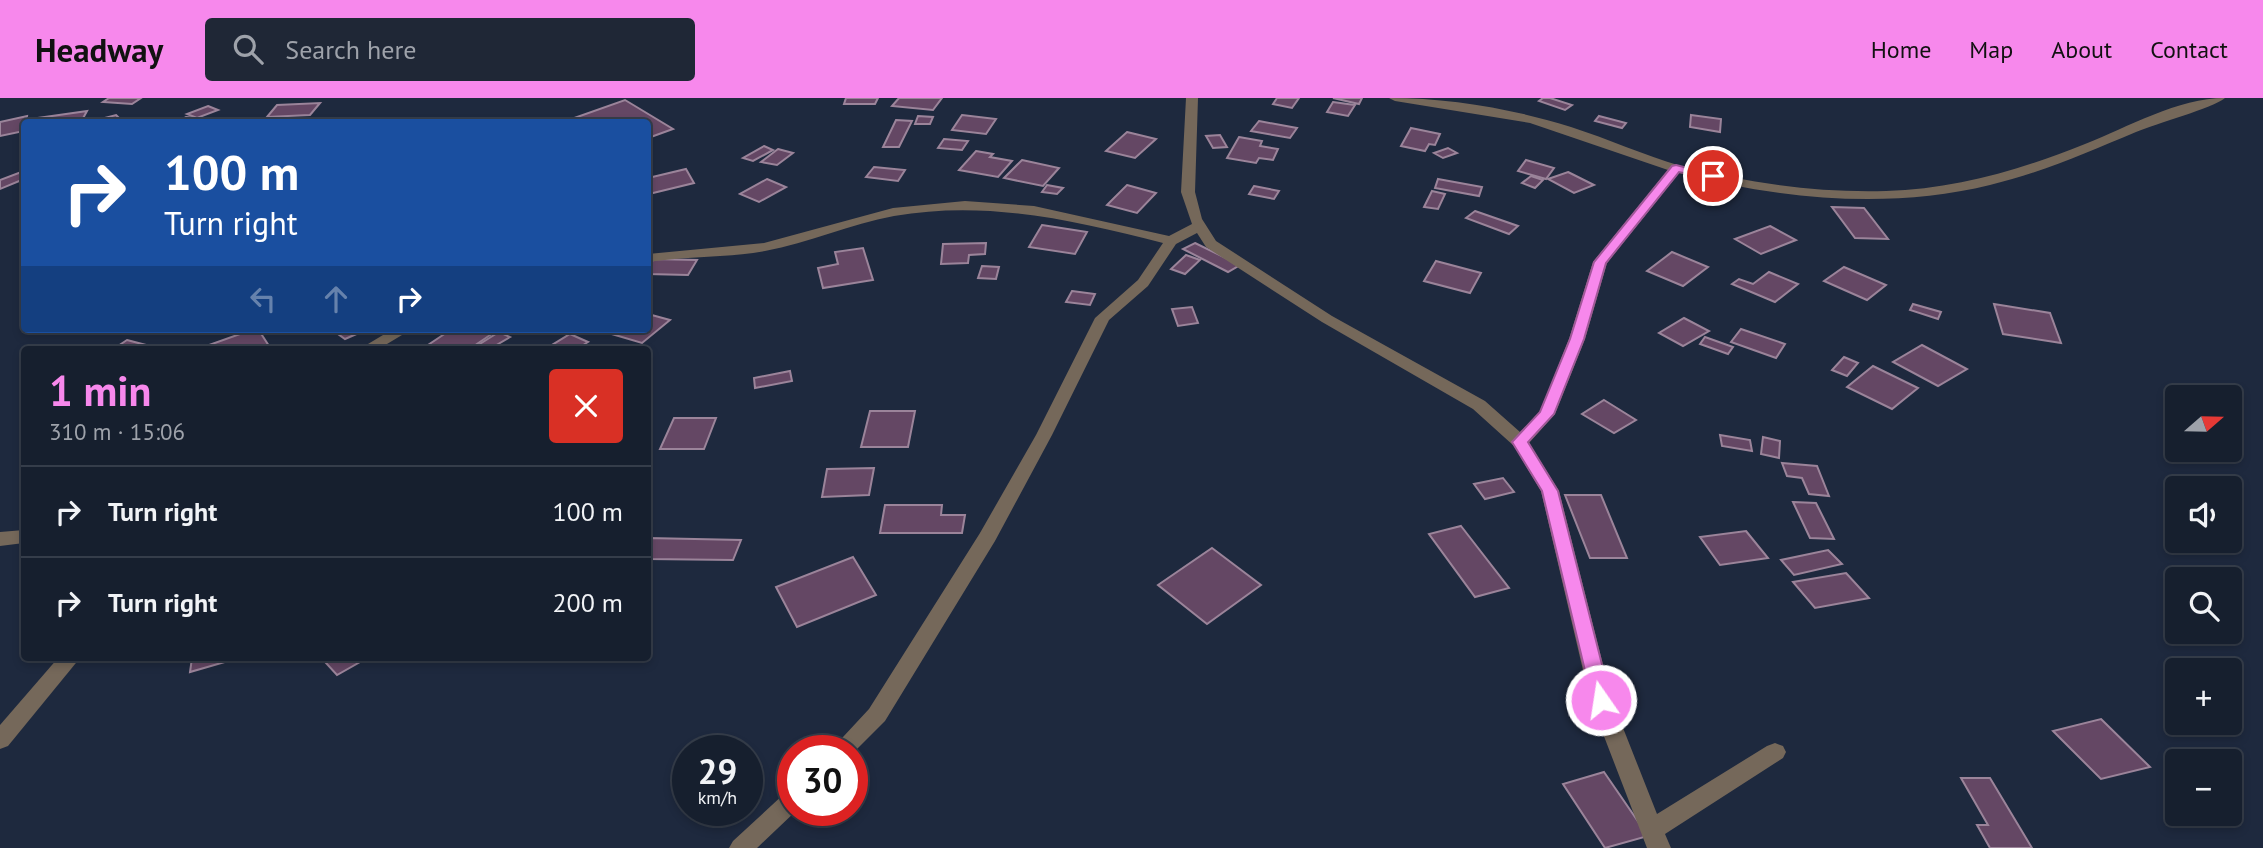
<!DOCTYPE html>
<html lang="en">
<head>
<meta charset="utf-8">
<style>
  body { margin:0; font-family:"PT Sans",sans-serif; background:#1f2736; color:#f1f3f6; height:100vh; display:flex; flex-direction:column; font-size:26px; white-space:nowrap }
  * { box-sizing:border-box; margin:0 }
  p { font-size:23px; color:#9ea2aa }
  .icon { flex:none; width:38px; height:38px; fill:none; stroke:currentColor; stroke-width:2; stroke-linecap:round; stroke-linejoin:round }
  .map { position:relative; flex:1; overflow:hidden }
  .sheet { position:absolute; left:21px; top:248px; width:630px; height:315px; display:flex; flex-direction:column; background:#161f2e; border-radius:7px; box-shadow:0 4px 10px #0003,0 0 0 2px #353d4a }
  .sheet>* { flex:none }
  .banner { position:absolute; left:21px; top:21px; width:630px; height:214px; border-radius:7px; box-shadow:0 4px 10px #0003,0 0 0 2px #353d4a; background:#1a4fa0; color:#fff; overflow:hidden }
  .needle { width:46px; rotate:70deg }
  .tools { position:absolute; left:2165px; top:287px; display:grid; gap:14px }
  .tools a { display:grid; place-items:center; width:77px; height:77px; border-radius:7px; background:#161f2e; box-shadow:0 4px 10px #0003,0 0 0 2px #353d4a; font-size:35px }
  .speed { position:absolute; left:672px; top:637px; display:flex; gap:14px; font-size:35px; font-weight:700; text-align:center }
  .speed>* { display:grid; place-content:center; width:91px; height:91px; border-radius:50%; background:#161f2e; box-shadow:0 4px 10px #0003,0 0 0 2px #353d4a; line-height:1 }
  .speed small { font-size:18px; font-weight:400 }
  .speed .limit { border:10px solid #d22; background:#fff; color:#111 }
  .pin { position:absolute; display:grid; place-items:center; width:60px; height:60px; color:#fff; margin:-30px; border:4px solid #fff; border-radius:50%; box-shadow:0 2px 7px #0007 }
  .me { position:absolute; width:77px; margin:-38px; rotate:347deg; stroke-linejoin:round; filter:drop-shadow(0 0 5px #0008) }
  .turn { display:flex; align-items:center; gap:24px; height:147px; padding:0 28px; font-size:32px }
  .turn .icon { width:91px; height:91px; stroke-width:2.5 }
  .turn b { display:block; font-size:49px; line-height:60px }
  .lanes { display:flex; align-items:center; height:66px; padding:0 28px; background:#0003; justify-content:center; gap:35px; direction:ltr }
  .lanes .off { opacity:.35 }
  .round { display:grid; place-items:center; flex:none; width:74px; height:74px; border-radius:7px; background:#1f2736 }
  .summary { display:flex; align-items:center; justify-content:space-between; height:119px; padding:0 28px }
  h1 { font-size:42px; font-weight:600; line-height:52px; color:#f788ec }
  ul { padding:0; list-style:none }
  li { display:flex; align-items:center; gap:21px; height:91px; padding:0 28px; border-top:2px solid #353d4a }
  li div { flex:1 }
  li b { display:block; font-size:26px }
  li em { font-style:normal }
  header { display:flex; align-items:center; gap:42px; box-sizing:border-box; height:98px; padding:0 35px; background:#f788ec; color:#111 }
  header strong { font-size:33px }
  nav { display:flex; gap:38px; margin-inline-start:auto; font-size:24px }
  .search { width:490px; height:63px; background:#1f2736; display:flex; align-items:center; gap:18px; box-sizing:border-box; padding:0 24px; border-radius:7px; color:#9ea2aa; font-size:26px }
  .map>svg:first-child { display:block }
</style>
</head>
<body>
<header>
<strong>Headway</strong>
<div class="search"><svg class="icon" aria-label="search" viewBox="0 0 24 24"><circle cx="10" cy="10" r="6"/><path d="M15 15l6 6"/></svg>Search here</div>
<nav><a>Home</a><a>Map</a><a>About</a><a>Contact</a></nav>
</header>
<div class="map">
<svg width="2263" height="750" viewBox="0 0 2263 750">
  <rect width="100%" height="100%" fill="#1e293e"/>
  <g fill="#644764" stroke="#9b849a" stroke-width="2">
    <path d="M109 0H141L132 6 103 4Z"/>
    <path d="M846 0H878L875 6H844Z"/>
    <path d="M899 0H942L933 12 892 8Z"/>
    <path d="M1277 0H1299L1292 10 1273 6Z"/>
    <path d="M1333 0H1362L1359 6Z"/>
    <path d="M1543 0H1550L1572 7 1565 12 1539 3Z"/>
    <path d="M625 2 673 31 648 40V24H563Z"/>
    <path d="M1333 4 1355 7 1348 18 1327 14Z"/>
    <path d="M320 5 310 17 267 19 277 7Z"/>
    <path d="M208 8 218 12 197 20 187 16Z"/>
    <path d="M87 13 81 24H35L38 20Z"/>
    <path d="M116 17 123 24H89Z"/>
    <path d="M962 17 996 21 986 36 952 32Z"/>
    <path d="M1691 17 1721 21 1720 34 1690 29Z"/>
    <path d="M27 18 24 33 0 38V24Z"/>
    <path d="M918 18 933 19 930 26H915Z"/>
    <path d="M1599 18 1626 25 1622 30 1595 23Z"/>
    <path d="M186 19 213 22 177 24Z"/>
    <path d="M896 22 912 23 899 49H883Z"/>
    <path d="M1259 23 1297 30 1290 40 1251 33Z"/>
    <path d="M1411 30 1440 36 1435 47 1429 46 1425 53 1401 48Z"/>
    <path d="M1127 34 1156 41 1135 60 1106 53Z"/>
    <path d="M1220 37 1227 49 1213 50 1206 38Z"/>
    <path d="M1239 39 1262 43 1260 48 1278 51 1273 62 1259 60 1256 65 1227 60Z"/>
    <path d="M944 41 968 43 962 52 938 50Z"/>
    <path d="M764 48 773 52 753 63 743 60Z"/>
    <path d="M1448 50 1457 55 1443 60 1434 55Z"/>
    <path d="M778 51 793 55 777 67 761 64Z"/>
    <path d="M1710 51 1732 59 1723 65 1700 57Z"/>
    <path d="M976 53 993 56 990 59 1012 63 998 79 959 72Z"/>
    <path d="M1022 62 1059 70 1043 88 1004 80Z"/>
    <path d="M1526 62 1554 70 1546 81 1518 73Z"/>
    <path d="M874 69 905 72 898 83 866 79Z"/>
    <path d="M686 71 694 85 649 96 648 80Z"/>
    <path d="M24 73V81L0 91V82Z"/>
    <path d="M1568 74 1594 87 1574 95 1548 81Z"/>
    <path d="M1531 78 1543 82 1535 90 1522 85Z"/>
    <path d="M767 81 786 89 759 104 740 96Z"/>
    <path d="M1438 81 1482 89 1479 98 1435 90Z"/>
    <path d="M1047 87 1063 90 1057 96 1042 94Z"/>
    <path d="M1127 87 1156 95 1137 115 1107 107Z"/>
    <path d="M1254 88 1279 93 1274 101 1249 96Z"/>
    <path d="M1432 93 1445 96 1438 111 1424 109Z"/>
    <path d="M1832 109 1864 110 1888 141 1855 140Z"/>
    <path d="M1475 113 1518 128 1509 136 1466 120Z"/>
    <path d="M1042 127 1087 134 1075 156 1029 149Z"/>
    <path d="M1770 128 1796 142 1761 156 1735 141Z"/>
    <path d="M986 145 985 156 969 157 968 165 941 166 943 146Z"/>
    <path d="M1195 145 1240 167 1228 174 1183 151Z"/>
    <path d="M863 150 873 182 823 190 818 170 838 166 835 154Z"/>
    <path d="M1672 154 1708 169 1683 188 1647 173Z"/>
    <path d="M1186 157 1200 162 1185 176 1171 171Z"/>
    <path d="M653 161 697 162 688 177 648 176Z"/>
    <path d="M1436 163 1481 175 1470 195 1424 183Z"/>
    <path d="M982 168 999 169 996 181 978 180Z"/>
    <path d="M1844 169 1886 187 1867 202 1824 183Z"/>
    <path d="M1769 174 1798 186 1775 204 1732 186 1739 181 1753 186Z"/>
    <path d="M1072 193 1095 196 1090 207 1066 204Z"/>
    <path d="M1913 206 1941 214 1938 221 1910 212Z"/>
    <path d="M1994 206 2050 215 2061 245 2003 236Z"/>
    <path d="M1192 209 1198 225 1178 228 1172 211Z"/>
    <path d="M648 216 670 222 642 245 605 234 609 231H648Z"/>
    <path d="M1684 220 1709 233 1683 248 1659 235Z"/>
    <path d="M254 231H258L271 251 212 252 209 247Z"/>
    <path d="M331 231H368L345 241Z"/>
    <path d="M452 231H499L468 252H441L428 247Z"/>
    <path d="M1741 231 1785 246 1776 260 1731 244Z"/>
    <path d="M499 234 510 239 488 252 475 249Z"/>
    <path d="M570 236 588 244 575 252H562L552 247Z"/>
    <path d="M1705 239 1733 249 1728 256 1700 246Z"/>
    <path d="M127 242 146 247 139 252H112Z"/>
    <path d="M1922 247 1967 271 1938 288 1893 264Z"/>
    <path d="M1844 259 1858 265 1847 278 1832 272Z"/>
    <path d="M1873 268 1918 290 1892 311 1847 289Z"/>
    <path d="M790 273 792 283 755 290 754 280Z"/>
    <path d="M1604 302 1636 322 1614 335 1582 316Z"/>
    <path d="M870 313H915L908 349H861Z"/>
    <path d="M674 320H716L704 351H660Z"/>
    <path d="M1720 337 1750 342 1752 353 1722 348Z"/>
    <path d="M1763 339 1780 343 1779 360 1761 356Z"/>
    <path d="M1782 365 1817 368 1829 398 1809 396 1802 380 1787 378Z"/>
    <path d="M874 370 869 397 822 399 827 371Z"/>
    <path d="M1503 380 1514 394 1485 401 1474 386Z"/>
    <path d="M1565 397H1601L1627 460H1590Z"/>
    <path d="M1793 404 1816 405 1834 441 1810 440Z"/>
    <path d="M885 407H942L941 417H965L962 435H880Z"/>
    <path d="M1461 428 1509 490 1475 499 1429 436Z"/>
    <path d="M1746 433 1768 460 1720 467 1700 439Z"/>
    <path d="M648 440 741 442 733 462 648 461Z"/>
    <path d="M1212 450 1261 487 1207 526 1158 487Z"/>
    <path d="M1828 452 1842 466 1794 477 1781 462Z"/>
    <path d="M853 459 876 497 797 529 776 489Z"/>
    <path d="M1846 475 1869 500 1815 510 1793 484Z"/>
    <path d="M192 560H226L225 564 190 574Z"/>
    <path d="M335 560H367L337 577 326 565Z"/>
    <path d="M2101 621 2150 669 2101 681 2053 633Z"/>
    <path d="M1604 674 1648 738 1605 750 1563 686Z"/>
    <path d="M1961 680H1990L2032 750H1990L1977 727H1988Z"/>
  </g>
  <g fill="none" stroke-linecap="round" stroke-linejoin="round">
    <g fill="#75685a" fill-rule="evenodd">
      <path d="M1186 0H1198L1195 94 1202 121 1216 143 1332 218 1485 303 1520 334 1540 314 1569 241 1593 164 1668 72 1530 25 1395 3 1389 0C1450 0 1514 11 1571 29 1608 41 1644 57 1681 68 1748 85 1817 95 1886 93 1956 91 2020 72 2085 46 2128 29 2178 0 2225 0 2213 10 2155 26 2136 34 2088 54 2041 75 1990 87 1888 112 1780 101 1679 75L1607 165 1585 241 1555 316 1529 345 1559 393 1612 602 1657 716 1767 648 1775 645 1783 648 1786 654 1783 660 1665 736 1671 750H1647L1590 602 1541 393 1514 348 1473 311 1322 224 1206 149 1197 135 1176 146 1148 188 1109 222 1052 337 995 443 885 623 852 656V653H830L869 611 980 435 1036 337 1095 220 1138 182 1163 145C1073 122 986 102 894 118 850 126 809 145 765 153 726 160 687 158 648 164V156L764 145 893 110 965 103 1034 108 1169 138 1192 126 1181 94Z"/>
      <path d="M393 231H412L377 252H358Z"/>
      <path d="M24 432V445L0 448V434Z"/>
      <path d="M58 560H80L8 648 0 651V627Z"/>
      <path d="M793 692V712H797L757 750H729L733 743 785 695Z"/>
    </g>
  </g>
  <path fill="#f788ec" stroke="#a15899" stroke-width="2" d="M1676 67 1719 78 1713 81 1679 74 1606 165 1584 241 1554 316 1528 344 1558 393 1611 602 1608 607H1595L1592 602 1542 393 1512 344 1540 314 1570 241 1594 164 1672 68Z"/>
</svg>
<div class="tools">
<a><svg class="needle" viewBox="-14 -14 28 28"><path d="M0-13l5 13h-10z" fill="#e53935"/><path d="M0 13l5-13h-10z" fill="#9ea2aa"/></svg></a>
<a><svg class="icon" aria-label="sound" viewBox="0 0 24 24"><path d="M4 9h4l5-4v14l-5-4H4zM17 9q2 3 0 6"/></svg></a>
<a><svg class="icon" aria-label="search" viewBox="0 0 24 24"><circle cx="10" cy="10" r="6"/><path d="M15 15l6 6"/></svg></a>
<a>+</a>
<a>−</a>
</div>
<div class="speed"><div>29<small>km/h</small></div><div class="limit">30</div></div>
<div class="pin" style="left:1713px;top:78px;background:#d93025"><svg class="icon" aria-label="arrive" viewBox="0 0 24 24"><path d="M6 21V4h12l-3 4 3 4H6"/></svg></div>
<svg class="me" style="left:1601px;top:602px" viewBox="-20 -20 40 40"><circle r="17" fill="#f788ec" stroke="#fff" stroke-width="3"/><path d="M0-11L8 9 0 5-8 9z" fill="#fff"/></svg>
<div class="banner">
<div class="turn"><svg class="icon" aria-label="right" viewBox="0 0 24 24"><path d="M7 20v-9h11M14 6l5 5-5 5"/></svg><div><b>100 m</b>Turn right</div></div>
<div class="lanes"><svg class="icon off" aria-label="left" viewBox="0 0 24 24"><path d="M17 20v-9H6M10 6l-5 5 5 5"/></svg><svg class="icon off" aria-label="ahead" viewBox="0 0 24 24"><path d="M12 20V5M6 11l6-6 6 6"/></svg><svg class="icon" aria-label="right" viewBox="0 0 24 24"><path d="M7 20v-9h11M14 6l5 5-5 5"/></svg></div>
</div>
<section class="sheet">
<div class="summary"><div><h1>1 min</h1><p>310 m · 15:06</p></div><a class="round" style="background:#d93025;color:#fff"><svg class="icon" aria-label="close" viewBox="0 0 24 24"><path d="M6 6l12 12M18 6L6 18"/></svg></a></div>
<ul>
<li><svg class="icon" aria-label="right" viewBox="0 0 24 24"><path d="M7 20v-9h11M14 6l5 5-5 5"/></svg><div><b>Turn right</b></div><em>100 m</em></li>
<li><svg class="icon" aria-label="right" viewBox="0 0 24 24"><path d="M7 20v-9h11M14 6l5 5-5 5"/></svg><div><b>Turn right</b></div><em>200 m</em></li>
</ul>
</section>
</div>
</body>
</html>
